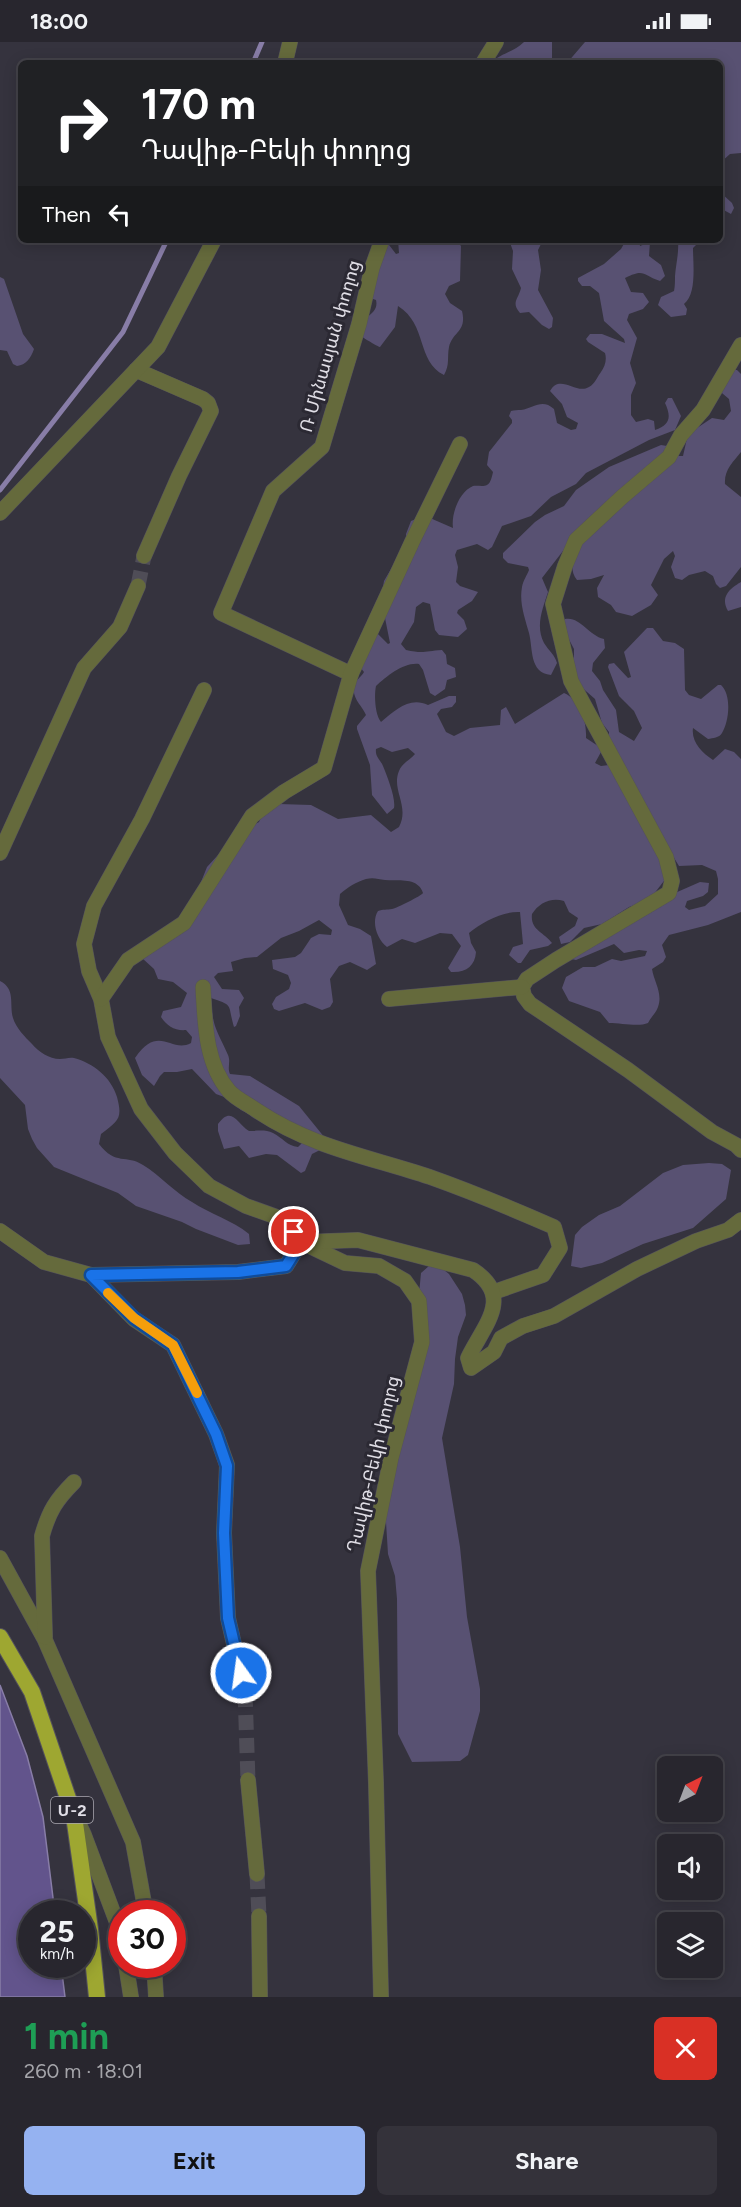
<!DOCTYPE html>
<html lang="en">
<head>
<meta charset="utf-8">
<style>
  body { margin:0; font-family:Figtree,"Noto Sans Armenian",sans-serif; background:#34323a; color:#f1f3f6; height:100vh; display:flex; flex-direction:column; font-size:22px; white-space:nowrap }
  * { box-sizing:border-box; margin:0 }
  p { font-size:20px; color:#a5a5aa }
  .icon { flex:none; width:33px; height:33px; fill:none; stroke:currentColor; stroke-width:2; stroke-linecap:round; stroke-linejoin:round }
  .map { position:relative; height:1955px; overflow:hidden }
  .details { display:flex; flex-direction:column; background:#28262e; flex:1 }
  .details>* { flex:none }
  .banner { position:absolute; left:18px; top:18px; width:705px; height:183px; border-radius:9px; box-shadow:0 3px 15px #0003,0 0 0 2px #44434a; background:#202124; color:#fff; overflow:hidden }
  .needle { width:39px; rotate:42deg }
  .fabs { position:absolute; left:657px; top:1714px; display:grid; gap:12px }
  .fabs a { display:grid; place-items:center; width:66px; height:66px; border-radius:9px; background:#28262e; box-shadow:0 3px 15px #0003,0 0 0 2px #44434a; font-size:30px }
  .speed { position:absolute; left:18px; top:1858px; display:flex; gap:12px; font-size:30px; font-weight:700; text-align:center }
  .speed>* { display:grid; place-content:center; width:78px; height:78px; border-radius:50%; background:#28262e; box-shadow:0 3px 15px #0003,0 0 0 2px #44434a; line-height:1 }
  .speed small { font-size:15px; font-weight:400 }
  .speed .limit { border:9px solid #d22; background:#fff; color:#111 }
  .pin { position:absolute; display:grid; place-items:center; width:51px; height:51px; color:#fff; margin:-26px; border:3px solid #fff; border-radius:50%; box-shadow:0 2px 6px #0007 }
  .me { position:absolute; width:66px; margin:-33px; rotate:346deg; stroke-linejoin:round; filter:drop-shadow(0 0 4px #0008) }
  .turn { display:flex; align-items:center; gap:21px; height:126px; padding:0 24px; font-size:27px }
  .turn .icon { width:78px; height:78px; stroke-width:2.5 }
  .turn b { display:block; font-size:42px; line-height:51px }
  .then { display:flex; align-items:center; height:57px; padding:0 24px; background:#0003; gap:12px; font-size:22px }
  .round { display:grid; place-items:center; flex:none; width:63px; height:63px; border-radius:9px; background:#34323a }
  .head { display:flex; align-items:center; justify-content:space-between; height:102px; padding:0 24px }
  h1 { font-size:36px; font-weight:700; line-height:45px; color:#1e9e55 }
  .cta { display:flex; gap:12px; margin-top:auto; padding:12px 24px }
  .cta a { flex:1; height:69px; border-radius:9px; background:#95b2f1; color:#111; font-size:24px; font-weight:700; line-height:69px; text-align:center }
  .cta a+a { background:#34323a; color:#f1f3f6 }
  .status { display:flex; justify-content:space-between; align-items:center; height:42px; padding:0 30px; background:#28262e; direction:ltr }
  .status svg { height:16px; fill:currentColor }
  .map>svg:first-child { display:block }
</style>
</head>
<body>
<div class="status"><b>18:00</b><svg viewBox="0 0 49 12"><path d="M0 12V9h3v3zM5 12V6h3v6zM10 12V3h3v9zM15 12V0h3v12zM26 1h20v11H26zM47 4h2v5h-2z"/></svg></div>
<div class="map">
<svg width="741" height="1955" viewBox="0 0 741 1955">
  <rect width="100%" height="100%" fill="#35333e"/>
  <g fill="#585172">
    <path d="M524 0H552V21H491C501 11 514 10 524 0Z"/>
    <path d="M585 0H741V111L730 112 720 121V21H567Z"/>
    <path d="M720 150 732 161 734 166 731 172 720 166Z"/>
    <path d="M398 198H456L461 204 460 239 449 244 445 252 450 261 462 269C467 290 453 289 449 305 447 315 450 323 444 333 416 319 428 283 398 264L395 285 380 305C376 304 354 290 350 286L355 268 367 275C373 271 378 266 376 258L367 255 386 199 396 212 399 211Z"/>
    <path d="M509 198H543L538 208 541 228 538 248 553 276 552 285 549 287 542 283 529 270 520 271C511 260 518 258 521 246L512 227 513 209Z"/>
    <path d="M626 198H639L640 204 650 200 649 214 661 223 665 234 660 239C642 233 645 226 625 236L631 250 643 251 649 260 643 267 629 272 627 278 637 296 630 321 636 341 631 353V373L636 380 648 377 654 379 655 388C671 383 671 374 665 361L668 356H672L681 374 675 388 649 398 586 431 576 442 551 455 531 474 502 484 492 505 488 508 477 502 457 508 455 513 458 525 456 540 460 544 478 550 472 559 458 568 457 571 464 578 467 587 458 595 439 593 435 588 430 562 423 560 416 565 414 580 401 602 406 608C424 612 425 609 442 608L446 613 447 622 455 626 456 635 447 638 445 647 435 654 430 651 423 628 419 622C404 620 387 634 376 644 374 653 375 673 381 680 395 668 410 654 428 663L449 654H456V660L452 665 441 667 437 672 446 690 454 694 470 686 500 683 501 668 506 665 515 682 564 651C580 658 587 679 586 696L598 704 601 710 595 721 601 724 609 723V690L602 681 595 657 579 643 574 635V607L563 586 565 577C580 574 588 593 604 597L605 606 593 621 592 629 600 639 603 648 616 668 619 690 634 699 642 686 634 669 619 654 608 625 609 622 614 621 628 636 631 635 624 610 647 586H653L663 599 675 601 684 607 685 648 689 653 701 657 718 643H721C732 653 729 680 722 691 719 696 713 696 708 697L693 686C691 700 702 711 713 718L725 707 734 710 741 717V870L708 883 669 893 662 903 666 915 663 920 652 927C654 940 663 951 658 965 656 971 651 975 648 981 639 985 621 981 609 981L600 970 569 959 562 946 566 935 583 925H595L612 917 621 919 645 914 647 909 639 908 624 911 614 902 576 918 571 917 675 851 700 840 709 841 708 850 703 854 687 859 685 865 689 868 705 864 718 852V837L716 829 702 823 679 824 668 806 667 835 650 857 629 865 602 882 584 886 570 900 561 902 559 895 575 884 578 876 569 870 564 859C551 855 539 861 532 872 530 888 544 890 552 901L548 904 530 908 521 921H518L509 913 513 905 523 902 520 870C503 869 482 880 469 891L471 901 476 910C475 924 466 931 451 930L448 926 461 904 452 892 440 891 415 901 402 897 387 905C377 897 371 880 378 869 383 867 387 868 392 867 397 866 421 854 423 851 418 835 399 839 385 838 378 837 373 835 366 837 356 840 348 845 340 852L339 863 348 883 360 887 371 894 376 922 367 928 350 920 339 924 330 937 333 960 330 965 322 968 305 961 279 969 274 967 272 962 276 955 289 947 291 941 288 933 273 927 272 918 295 915 301 911 311 896 319 892 331 893 332 888 319 878 299 889 281 896 257 915 245 916 231 920 233 929 218 931 214 935 222 947 239 948 244 956 239 965 240 974 236 984 234 985C227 962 235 964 211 956 212 985 217 988 228 1013 231 1020 227 1025 230 1032L250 1034 299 1064 325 1096 322 1107 312 1112 305 1129 301 1131 277 1113 266 1112 249 1116 239 1104 224 1107 218 1089V1082C232 1063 237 1082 249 1089 257 1089 265 1087 273 1091 283 1096 287 1104 298 1105L303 1100 241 1068 227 1056 216 1052 192 1027 177 1030H164L160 1034 154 1044 142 1033 135 1016C159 981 171 1012 191 1001L192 995 186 988C175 989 167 984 161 975L163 969 181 965 187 951 173 940 158 937 154 927 142 916 137 906 154 892 174 884 199 845 207 825 241 788 247 787 259 780 263 772 279 762 311 763 338 777 371 773 391 790 399 785C410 764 391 748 399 729 402 721 410 718 415 712L408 706 392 710 381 705 376 707C375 715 380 717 383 724 387 734 396 756 394 766L387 772 372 753 370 723 357 687V684L366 673C362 663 350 655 355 642 356 638 362 634 364 630L360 625 359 597 362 593 376 590 388 602 390 601 385 576 379 569 384 539 406 501V492L411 479 421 475 430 476 453 486C451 472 459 450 473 444 477 443 483 445 487 443 491 441 492 434 493 430L487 423 489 410 512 381V378L509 374 511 369C514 368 518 368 521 368 534 366 542 356 554 367L557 381 571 388 576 387 578 381 567 375 562 362 550 349C560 331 576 353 589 345 595 342 597 335 601 330 605 324 607 318 605 311L588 300 586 297 590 292H602L625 301 624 297 604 279 599 251 590 244H582L578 239V236L604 222 621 207Z"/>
    <path d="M678 198H701L693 206C693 222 697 252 684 262L687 267 686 273 671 275 658 263 661 255 674 249C675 244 675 239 675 234 676 221 679 212 678 198Z"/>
    <path d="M0 235 4 237 23 292 34 307C31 316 26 323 17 324L13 322 7 309 0 308Z"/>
    <path d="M725 328H737L741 332V410C733 420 724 428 725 442L741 455V525L726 544 720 546 716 542 713 534 705 529 689 533 682 538 675 536 671 525 675 514 673 509 664 517 651 543 658 553 651 563 632 574 616 570 611 563 598 555 597 546 604 533 591 537 577 538C566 526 577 501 580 487L542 536 548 550C543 566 535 584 544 601 549 609 555 613 557 621L551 633C529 631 533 606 529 591 525 576 519 561 522 545 523 539 527 533 529 528L528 525 508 521 503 516V511L535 480 545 473 564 464 576 448 609 425 661 403 667 404V414H683L688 392 712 376 724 378 731 369 729 357 716 346Z"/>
    <path d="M741 540V565L728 569C720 555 729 547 741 540Z"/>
    <path d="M0 939C16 947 9 962 13 976 16 986 25 995 32 1002 39 1010 49 1017 60 1017 65 1017 69 1015 74 1016 93 1021 111 1035 117 1055 123 1077 118 1079 101 1092L99 1102C116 1124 126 1112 143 1123 161 1134 174 1150 192 1160 210 1172 232 1178 249 1192L250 1202 238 1203 196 1187 182 1180 136 1164 118 1151 54 1125 37 1106 32 1097 28 1087 25 1063 0 1036Z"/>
    <path d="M709 1121 722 1122 731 1128 726 1157 693 1186 643 1202 602 1221 581 1226 571 1224 575 1193 582 1185 599 1173 620 1164 663 1131 683 1123Z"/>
    <path d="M429 1224H439L449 1232 462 1252 465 1263 466 1273 458 1295 455 1317 454 1342 442 1396 460 1505 467 1575 480 1647V1669L468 1713 460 1719 412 1720 398 1692 397 1557 395 1534 388 1512 385 1464 422 1300 419 1252 421 1231Z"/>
  </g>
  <path fill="#62548c" stroke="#887da7" stroke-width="1.5" d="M0 1643 27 1714 43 1775 55 1872H32V1923H61L65 1955H0Z"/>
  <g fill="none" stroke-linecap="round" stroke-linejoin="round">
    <g stroke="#887da7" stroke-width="5">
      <path d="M253 21 262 0"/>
      <path d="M0 448 123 290 167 198"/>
    </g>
    <g stroke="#4f4d57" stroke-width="15" stroke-dasharray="15 8" stroke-linecap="butt">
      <path d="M138 544 144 514"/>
      <path d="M245 1650 248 1738"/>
      <path d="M257 1832 259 1874"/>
    </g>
    <defs>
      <g id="minor">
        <path d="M483 21 496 0"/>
        <path d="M741 303 703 368 681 393 669 415 622 455 576 498 565 524 553 562 571 639 666 815 672 839 669 851 556 918 527 937 522 945 524 954 530 962 628 1028 712 1090 736 1103 741 1108"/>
        <path d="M136 328 203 357 208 361 211 369 179 434 144 514"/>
        <path d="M351 632 221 571 273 449 322 405 359 282 372 226 382 198"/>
        <path d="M204 648 142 777 94 864 84 902 89 929 101 957 108 995 141 1067 175 1111 209 1144 246 1164 288 1179 301 1200"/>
        <path d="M0 811 84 626 120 585 138 544"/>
        <path d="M203 945C205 980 205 1021 229 1049 236 1057 248 1062 256 1068 313 1106 367 1114 430 1135 472 1150 513 1167 554 1185L560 1206 543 1233 494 1250"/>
        <path d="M101 957 128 918 184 881 252 774 284 750 324 726 351 632 412 500 460 402"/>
        <path d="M389 957 522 945"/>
        <path d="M0 1189 44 1220 91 1233 238 1230 286 1224 301 1200"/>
        <path d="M301 1200 345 1221 379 1224 405 1239 419 1259 422 1300 391 1416 368 1529 376 1741 381 1955"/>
        <path d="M304 1200 358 1198 473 1228C514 1255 484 1283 468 1316L471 1326 494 1310 501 1296 523 1284 554 1274 637 1227 696 1199 728 1188 741 1178"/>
        <path d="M91 1233 134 1277 173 1303 216 1392 227 1423 224 1491 228 1576 245 1650"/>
        <path d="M0 1516 45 1598 133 1800 146 1872"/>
        <path d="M45 1595 42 1494C49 1469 56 1458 74 1440"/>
        <path d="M248 1738 257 1832"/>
        <path d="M77 1778 84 1793 119 1886 122 1899"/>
        <path d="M259 1874 260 1955"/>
        <path d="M126 1923 131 1955"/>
        <path d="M154 1923 156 1955"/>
      </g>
      <g id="tertiary">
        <path d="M285 21 290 0"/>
        <path d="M0 471 158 305 214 198"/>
      </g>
      <path id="trunk" d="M0 1595 32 1650 74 1774 90 1887 97 1955"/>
    </defs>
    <use href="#minor" stroke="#54525c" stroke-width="16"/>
    <use href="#tertiary" stroke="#54525c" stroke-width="16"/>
    <use href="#trunk" stroke="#54525c" stroke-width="18"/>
    <use href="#minor" stroke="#656a3c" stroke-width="15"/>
    <use href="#tertiary" stroke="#656a3c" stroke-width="15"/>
    <use href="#trunk" stroke="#9ea731" stroke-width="16"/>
  </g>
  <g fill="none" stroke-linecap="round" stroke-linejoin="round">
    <defs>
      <path id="route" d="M241 1631 228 1576 224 1491 227 1424 216 1392 173 1303 134 1276 91 1233 238 1230 286 1224 301 1200 294 1190"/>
    </defs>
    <use href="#route" stroke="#114b97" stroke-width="15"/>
    <use href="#route" stroke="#1a73e8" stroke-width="10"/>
    <path stroke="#f59e0b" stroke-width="10" d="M108 1251 134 1276 173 1303 197 1351"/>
  </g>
  <g text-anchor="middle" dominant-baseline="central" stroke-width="6" stroke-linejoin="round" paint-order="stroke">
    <rect fill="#2b2933" stroke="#aaa8b0" stroke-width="1.5" x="51" y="1755" width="42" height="26" rx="4.5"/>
    <g font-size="16" font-weight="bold" fill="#e0dee6">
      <text x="72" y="1768">Մ-2</text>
    </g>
    <g font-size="18" fill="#e0dee6" stroke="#2b2933">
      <text transform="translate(330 304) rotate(-74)">Ռ Մինասյան փողոց</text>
      <text transform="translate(373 1422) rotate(-77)">Դավիթ-Բեկի փողոց</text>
    </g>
  </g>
</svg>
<div class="fabs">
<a><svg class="needle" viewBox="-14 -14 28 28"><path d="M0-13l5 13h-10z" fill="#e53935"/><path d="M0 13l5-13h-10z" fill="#a5a5aa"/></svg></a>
<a><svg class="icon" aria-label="sound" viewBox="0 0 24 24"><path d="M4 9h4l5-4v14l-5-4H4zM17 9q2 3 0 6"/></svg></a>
<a><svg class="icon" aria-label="layers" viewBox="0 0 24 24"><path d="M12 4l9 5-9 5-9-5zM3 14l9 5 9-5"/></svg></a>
</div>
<div class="speed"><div>25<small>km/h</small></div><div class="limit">30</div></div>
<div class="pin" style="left:294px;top:1190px;background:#d93025"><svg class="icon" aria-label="arrive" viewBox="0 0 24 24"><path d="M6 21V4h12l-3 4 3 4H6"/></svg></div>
<svg class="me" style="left:241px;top:1631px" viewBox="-20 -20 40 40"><circle r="17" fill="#1a73e8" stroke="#fff" stroke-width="3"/><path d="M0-11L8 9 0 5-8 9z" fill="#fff"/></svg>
<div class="banner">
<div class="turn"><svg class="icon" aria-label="right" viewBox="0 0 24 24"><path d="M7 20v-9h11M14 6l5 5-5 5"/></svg><div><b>170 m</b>Դավիթ-Բեկի փողոց</div></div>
<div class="then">Then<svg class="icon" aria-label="left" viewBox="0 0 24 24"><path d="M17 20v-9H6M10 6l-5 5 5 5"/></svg></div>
</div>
</div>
<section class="details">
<div class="head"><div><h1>1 min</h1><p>260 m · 18:01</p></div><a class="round" style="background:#d93025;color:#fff"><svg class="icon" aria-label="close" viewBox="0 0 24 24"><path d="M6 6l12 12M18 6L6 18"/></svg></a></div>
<div class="cta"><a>Exit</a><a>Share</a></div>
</section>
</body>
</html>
